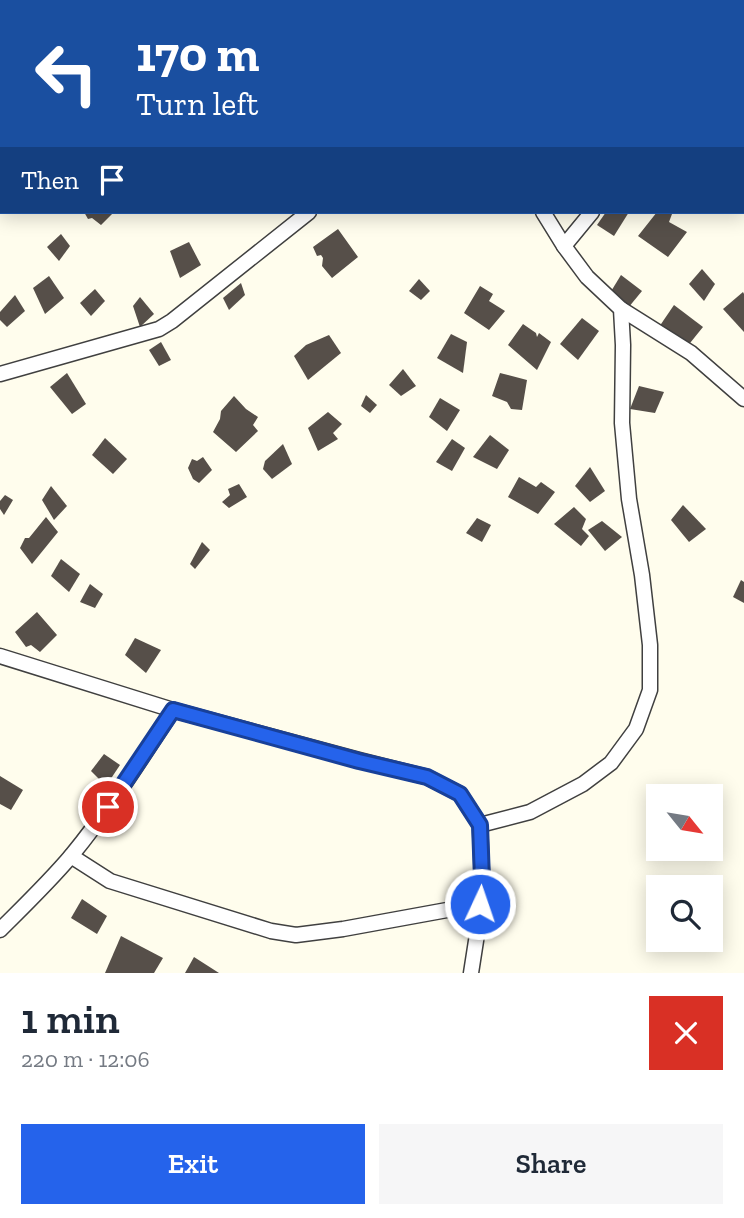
<!DOCTYPE html>
<html lang="en">
<head>
<meta charset="utf-8">
<style>
  body { margin:0; font-family:"Zilla Slab",serif; background:#f6f6f7; color:#1f2937; height:100vh; display:flex; flex-direction:column; font-size:26px; white-space:nowrap }
  * { box-sizing:border-box; margin:0 }
  p { font-size:23px; color:#747a83 }
  .icon { flex:none; width:38px; height:38px; fill:none; stroke:currentColor; stroke-width:2; stroke-linecap:round; stroke-linejoin:round }
  .map { position:relative; height:973px; overflow:hidden }
  .details { display:flex; flex-direction:column; background:#fff; flex:1 }
  .details>* { flex:none }
  .guide { position:absolute; left:0px; top:0px; width:746px; height:214px; box-shadow:0 4px 18px #0003; background:#1a4fa0; color:#fff; overflow:hidden }
  .needle { width:46px; rotate:120deg }
  .tools { position:absolute; left:646px; top:784px; display:grid; gap:14px }
  .tools a { display:grid; place-items:center; width:77px; height:77px; border-radius:0px; background:#fff; box-shadow:0 4px 18px #0003; font-size:35px }
  .pin { position:absolute; display:grid; place-items:center; width:60px; height:60px; color:#fff; margin:-30px; border:4px solid #fff; border-radius:50%; box-shadow:0 2px 7px #0007 }
  .me { position:absolute; width:77px; margin:-38px; rotate:3deg; stroke-linejoin:round; filter:drop-shadow(0 0 5px #0008) }
  .turn { display:flex; align-items:center; gap:24px; height:147px; padding:0 21px; font-size:32px }
  .turn .icon { width:91px; height:91px; stroke-width:2.5 }
  .turn b { display:block; font-size:49px; line-height:60px }
  .then { display:flex; align-items:center; height:66px; padding:0 21px; background:#0003; gap:14px; font-size:26px }
  .round { display:grid; place-items:center; flex:none; width:74px; height:74px; border-radius:0px; background:#f6f6f7 }
  .headline { display:flex; align-items:center; justify-content:space-between; height:119px; padding:0 21px }
  h1 { font-size:42px; font-weight:600; line-height:52px }
  .cta { display:flex; gap:14px; margin-top:auto; padding:14px 21px }
  .cta a { flex:1; height:80px; border-radius:0px; background:#2563eb; color:#fff; font-size:28px; font-weight:600; line-height:80px; text-align:center }
  .cta a+a { background:#f6f6f7; color:#1f2937 }
  .map>svg:first-child { display:block }
</style>
</head>
<body>
<div class="map">
<svg width="744" height="973" viewBox="0 0 744 973">
  <rect width="100%" height="100%" fill="#fffded"/>
  <g fill="#564f49">
    <path d="M84 212H114L101 225 92 218 88 219Z"/>
    <path d="M606 212H629L614 236 597 225Z"/>
    <path d="M657 212H665L672 214 669 222 687 232 668 257 638 236Z"/>
    <path d="M338 229 358 257 332 278 322 266 323 258 321 255 317 256 313 247Z"/>
    <path d="M61 234 70 246 59 261 47 247Z"/>
    <path d="M189 242 201 265 180 278 170 251Z"/>
    <path d="M702 269 715 284 704 301 689 284Z"/>
    <path d="M621 275 642 291 628 308 610 293Z"/>
    <path d="M49 276 64 298 45 314 33 288Z"/>
    <path d="M419 279 430 291 421 300 409 291Z"/>
    <path d="M241 283 245 295 229 310 223 298Z"/>
    <path d="M480 286 493 294 489 301 505 311 489 330 464 313Z"/>
    <path d="M95 289 105 301 91 316 80 303Z"/>
    <path d="M743 292 744 294V332L723 309Z"/>
    <path d="M15 295 25 311 7 327 0 320V312Z"/>
    <path d="M140 297 154 314 140 327 133 306Z"/>
    <path d="M674 305 703 327 686 348 659 327Z"/>
    <path d="M582 318 599 331 578 360 560 344Z"/>
    <path d="M523 324 536 333 537 337 539 333 551 342 537 370 508 345Z"/>
    <path d="M451 334 467 342 463 373 437 358Z"/>
    <path d="M329 335 341 353 308 380 294 356 306 345Z"/>
    <path d="M161 342 171 360 159 366 149 350Z"/>
    <path d="M403 369 416 386 401 396 389 385Z"/>
    <path d="M67 373 86 404 72 414 50 387Z"/>
    <path d="M500 373 527 380 522 410 511 409 507 402 492 396Z"/>
    <path d="M639 386 664 392 655 413 630 409Z"/>
    <path d="M366 395 377 405 370 413 361 406Z"/>
    <path d="M234 396 246 409 258 417 253 425 258 431 236 452 213 432 220 419 221 411Z"/>
    <path d="M440 398 460 410 447 431 429 417Z"/>
    <path d="M328 412 342 424 333 433 338 439 318 451 308 428Z"/>
    <path d="M490 435 509 450 497 469 473 457Z"/>
    <path d="M105 438 127 459 113 474 92 455Z"/>
    <path d="M452 439 465 448 452 471 436 462Z"/>
    <path d="M283 444 292 464 272 479 263 469 265 461Z"/>
    <path d="M203 457 212 470 199 483 193 479 188 468 192 459 197 461Z"/>
    <path d="M590 467 605 491 590 502 575 486Z"/>
    <path d="M519 477 536 487 541 482 555 492 538 514 508 497Z"/>
    <path d="M239 484 247 497 229 508 222 502 230 495 228 489Z"/>
    <path d="M51 486 67 506 54 520 42 500Z"/>
    <path d="M5 495 13 500 4 515 0 509V501Z"/>
    <path d="M683 505 706 529 689 542 671 520Z"/>
    <path d="M574 507 586 519 582 529 589 536 581 546 554 524Z"/>
    <path d="M46 517 58 532 32 564 20 548 25 538H29Z"/>
    <path d="M477 518 491 525 482 542 466 533Z"/>
    <path d="M602 521 622 537 605 551 588 530Z"/>
    <path d="M202 542 210 550 195 569 190 564Z"/>
    <path d="M61 559 80 574 69 592 51 576Z"/>
    <path d="M741 580 744 582V603L733 597Z"/>
    <path d="M90 584 103 594 95 608 80 602Z"/>
    <path d="M37 612 57 635 40 652 31 645 26 647 15 632Z"/>
    <path d="M135 638 161 650 146 673 125 655Z"/>
    <path d="M104 754 120 765 106 786 91 771Z"/>
    <path d="M0 776 23 790 11 810 0 804Z"/>
    <path d="M82 899 107 916 97 934 71 918Z"/>
    <path d="M121 936 163 958 154 973H105Z"/>
    <path d="M194 957 219 973H185Z"/>
  </g>
  <g fill="none" stroke-linecap="round" stroke-linejoin="round">
    <defs>
      <g id="minor">
        <path d="M421 0 422 2"/>
        <path d="M396 2 403 0"/>
        <path d="M560 2 563 0"/>
        <path d="M564 246 592 212"/>
        <path d="M621 309 691 353 744 399"/>
        <path d="M0 374 159 329 172 321 309 212"/>
        <path d="M0 656 173 710 359 760 427 777 460 794 480 825 482 879 478 928 471 973"/>
        <path d="M480 825 530 812 583 784 611 763 636 729 650 690V645L642 575 629 499 622 423 623 345 621 309 587 277 564 246 543 212"/>
        <path d="M71 856 110 881 271 931 296 935 343 929 480 904"/>
        <path d="M0 930C24 906 49 882 71 856 109 810 141 759 173 710"/>
      </g>
    </defs>
    <use href="#minor" stroke="#404040" stroke-width="17"/>
    <use href="#minor" stroke="#fff" stroke-width="14"/>
  </g>
  <g fill="none" stroke-linecap="round" stroke-linejoin="round">
    <defs>
      <path id="route" d="M108 807 173 710 359 761 427 777 460 794 480 825 482 879 480 904"/>
    </defs>
    <use href="#route" stroke="#184099" stroke-width="18"/>
    <use href="#route" stroke="#2563eb" stroke-width="12"/>
  </g>
</svg>
<div class="tools">
<a><svg class="needle" viewBox="-14 -14 28 28"><path d="M0-13l5 13h-10z" fill="#e53935"/><path d="M0 13l5-13h-10z" fill="#747a83"/></svg></a>
<a><svg class="icon" aria-label="search" viewBox="0 0 24 24"><circle cx="10" cy="10" r="6"/><path d="M15 15l6 6"/></svg></a>
</div>
<div class="pin" style="left:108px;top:807px;background:#d93025"><svg class="icon" aria-label="arrive" viewBox="0 0 24 24"><path d="M6 21V4h12l-3 4 3 4H6"/></svg></div>
<svg class="me" style="left:480px;top:904px" viewBox="-20 -20 40 40"><circle r="17" fill="#2563eb" stroke="#fff" stroke-width="3"/><path d="M0-11L8 9 0 5-8 9z" fill="#fff"/></svg>
<div class="guide">
<div class="turn"><svg class="icon" aria-label="left" viewBox="0 0 24 24"><path d="M17 20v-9H6M10 6l-5 5 5 5"/></svg><div><b>170 m</b>Turn left</div></div>
<div class="then">Then<svg class="icon" aria-label="arrive" viewBox="0 0 24 24"><path d="M6 21V4h12l-3 4 3 4H6"/></svg></div>
</div>
</div>
<section class="details">
<div class="headline"><div><h1>1 min</h1><p>220 m · 12:06</p></div><a class="round" style="background:#d93025;color:#fff"><svg class="icon" aria-label="close" viewBox="0 0 24 24"><path d="M6 6l12 12M18 6L6 18"/></svg></a></div>
<div class="cta"><a>Exit</a><a>Share</a></div>
</section>
</body>
</html>
